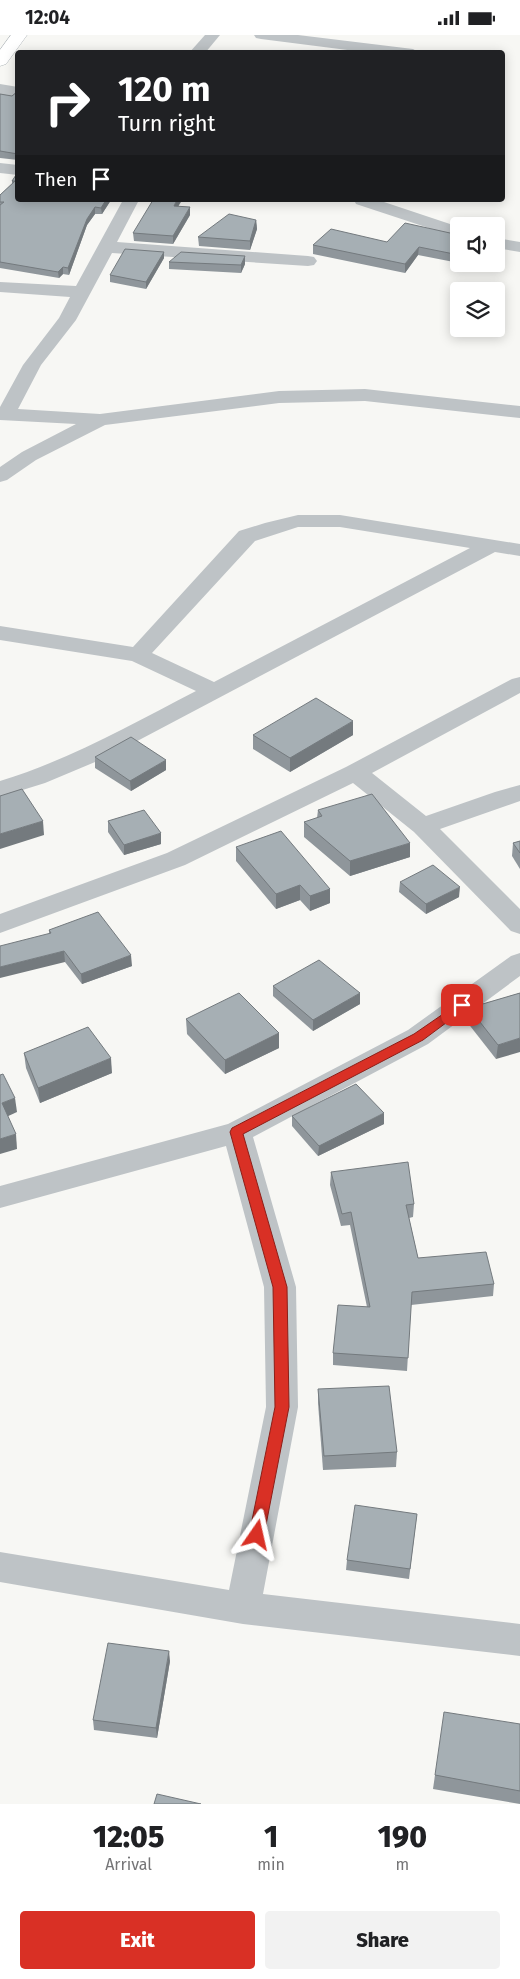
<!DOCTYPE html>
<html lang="en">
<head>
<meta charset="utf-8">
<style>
  body { margin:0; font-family:"Fira Sans",sans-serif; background:#f2f2f2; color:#202124; height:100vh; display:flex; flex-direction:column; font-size:19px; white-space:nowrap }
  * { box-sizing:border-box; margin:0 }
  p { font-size:16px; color:#757577 }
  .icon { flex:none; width:28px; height:28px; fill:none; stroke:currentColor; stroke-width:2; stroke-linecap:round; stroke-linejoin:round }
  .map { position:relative; height:1769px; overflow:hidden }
  .sheet { display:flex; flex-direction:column; background:#fff; flex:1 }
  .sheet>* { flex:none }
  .guide { position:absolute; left:15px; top:15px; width:490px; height:152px; border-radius:5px; box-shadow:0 2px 12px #0003; background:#202124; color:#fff; overflow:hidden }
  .fabs { position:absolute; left:450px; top:182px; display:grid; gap:10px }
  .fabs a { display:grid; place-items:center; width:55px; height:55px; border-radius:5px; background:#fff; box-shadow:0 2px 12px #0003; font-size:25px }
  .pin { position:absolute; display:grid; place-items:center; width:42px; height:42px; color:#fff; margin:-21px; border-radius:10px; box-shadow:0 2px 8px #0006 }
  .me { position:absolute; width:55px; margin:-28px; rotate:11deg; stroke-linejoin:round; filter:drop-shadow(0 0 4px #0008) }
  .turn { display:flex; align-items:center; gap:18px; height:105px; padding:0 20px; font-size:22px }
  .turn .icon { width:65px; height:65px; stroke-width:2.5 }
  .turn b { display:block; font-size:35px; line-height:42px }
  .then { display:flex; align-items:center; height:48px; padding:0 20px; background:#0003; gap:10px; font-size:19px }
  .eta { display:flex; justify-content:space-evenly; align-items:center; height:85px; text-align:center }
  .eta b { font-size:30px; font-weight:800; line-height:35px }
  .cta { display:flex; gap:10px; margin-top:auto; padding:10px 20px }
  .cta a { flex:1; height:58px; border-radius:5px; background:#d93025; color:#fff; font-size:20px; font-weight:800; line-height:58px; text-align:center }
  .cta a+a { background:#f2f2f2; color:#202124 }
  .status { display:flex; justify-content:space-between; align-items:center; height:35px; padding:0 25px; background:#fff; direction:ltr }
  .status svg { height:14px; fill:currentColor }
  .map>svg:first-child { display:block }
</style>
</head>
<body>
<div class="status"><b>12:04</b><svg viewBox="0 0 49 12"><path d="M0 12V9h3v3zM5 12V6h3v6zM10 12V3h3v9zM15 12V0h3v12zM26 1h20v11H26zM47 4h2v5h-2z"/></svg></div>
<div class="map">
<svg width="520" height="1769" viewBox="0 0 520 1769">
  <rect width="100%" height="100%" fill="#f7f7f4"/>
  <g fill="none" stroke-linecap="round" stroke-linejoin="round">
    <defs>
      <path id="secondary" d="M11 0H27L6 29 0 31V15Z"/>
    </defs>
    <use href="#secondary" stroke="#b1b7bb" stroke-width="1"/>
    <g fill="#bec3c6" fill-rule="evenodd">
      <path d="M205 0H220L205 18H189Z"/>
      <path d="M254 0H298L413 14 420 18H371L261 4 256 3Z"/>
      <path d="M0 49 18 52V62L0 59Z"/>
      <path d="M0 128 18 130V140L0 138Z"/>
      <path d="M123 165H139L117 207 308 221 314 222 317 226 314 230 308 231 112 218 76 285 41 330 18 374 100 379 279 356 365 354 520 371V383L365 366 279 368 105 390 36 425 7 445 0 447V432L22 417 76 389 0 385V372L23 330 59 283 70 262 0 257V247L76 251Z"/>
      <path d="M354 165H378L459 192V203L356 169Z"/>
      <path d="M496 203 520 207V217L496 213Z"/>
      <path d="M298 480H340L520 509V521L495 517 107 722 45 748 0 762V746C69 725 132 689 196 656L132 626 0 605V591L133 612 239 496 265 488ZM298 492H340L470 513 214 647 152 618 255 506Z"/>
      <path d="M520 642V658L372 738 426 781 495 757 520 750V766L440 794 520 874V899L511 896 414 797 353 748 185 830 0 898V879L167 818 346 732 512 644Z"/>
      <path d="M520 918V941L428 1009 253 1102 296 1252 298 1372 263 1559 520 1589V1621L243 1589 0 1547V1517L229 1555 266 1372 264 1252 226 1111 0 1173V1151L228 1089 408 995 511 921Z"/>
    </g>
    <use href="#secondary" fill="#fff" fill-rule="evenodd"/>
  </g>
  <g fill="#8f969b">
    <path d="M18 56V125L0 123V59L12 61Z"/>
    <path d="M18 137V165H111L102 179H95L87 190 69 240 63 239 59 243 0 233V160L12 149V146Z"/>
    <path d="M190 180 173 209 134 206 133 198Z"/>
    <path d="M256 185 257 194 250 215 199 211 198 202Z"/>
    <path d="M459 200V228L418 220 405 238 313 219V210L387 207Z"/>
    <path d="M164 217V223L146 254 110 247V240Z"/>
    <path d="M245 221V229L241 238 169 234V227Z"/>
    <path d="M253 700H353L290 737 253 714Z"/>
    <path d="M95 722 166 735 131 756 95 733Z"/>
    <path d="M318 775 410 822 350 841 304 802V787L317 783Z"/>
    <path d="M108 786 161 809 124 820 108 797Z"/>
    <path d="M520 806V834L512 821 513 808Z"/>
    <path d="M236 812 330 854V868L310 876 300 865 276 874 236 826Z"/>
    <path d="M400 847 459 862 426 879 399 857Z"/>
    <path d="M49 895 132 931 82 949 65 927 49 899Z"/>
    <path d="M273 951 360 969 313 996 273 961Z"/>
    <path d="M520 958 496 1024 467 987 469 973Z"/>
    <path d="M186 984 279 998V1013L225 1039 187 999Z"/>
    <path d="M24 1018 112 1038 40 1068 26 1033Z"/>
    <path d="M292 1081 384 1089 318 1121 292 1091Z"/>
    <path d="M331 1137 414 1169 413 1182 409 1183 418 1223 494 1249 493 1261 411 1270 407 1336 333 1330V1318L367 1272 350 1190 341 1191 330 1150Z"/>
    <path d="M318 1354 397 1417 396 1432 323 1435 318 1368Z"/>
    <path d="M417 1479 409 1544 346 1535 347 1525Z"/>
    <path d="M170 1626 157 1703 94 1695 93 1685Z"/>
    <path d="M520 1689V1769L433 1754 435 1740Z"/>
  </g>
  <g fill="#747a7e">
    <path d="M106 165H111L102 179 101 173Z"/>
    <path d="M177 165H182L174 179V171Z"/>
    <path d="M95 172V179L87 190 69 240 68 233 87 184Z"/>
    <path d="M190 172V180L173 209V201Z"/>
    <path d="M256 185 257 194 250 215V206Z"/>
    <path d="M419 212 418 220 405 238V229Z"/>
    <path d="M164 217V223L146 254V247Z"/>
    <path d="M245 221V229L241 238V230Z"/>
    <path d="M63 232V239L59 243 58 237Z"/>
    <path d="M353 686V700L290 737V723Z"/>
    <path d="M166 725V735L131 756 130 746Z"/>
    <path d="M43 786 44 800 0 814V799Z"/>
    <path d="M161 798V809L124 820V810Z"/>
    <path d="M410 808V822L350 841V826Z"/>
    <path d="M300 850V865L276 874V859Z"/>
    <path d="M460 852 459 862 426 879V869Z"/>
    <path d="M330 854V868L310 876V861Z"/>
    <path d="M64 916 65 927 0 943V932Z"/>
    <path d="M131 920 132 931 82 949 81 939Z"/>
    <path d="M360 958V969L313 996V985Z"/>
    <path d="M279 998V1013L225 1039V1025Z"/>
    <path d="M520 1003V1017L496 1024 498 1010Z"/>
    <path d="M111 1023 112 1038 40 1068 38 1053Z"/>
    <path d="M15 1063 17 1077 4 1083 2 1068Z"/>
    <path d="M384 1078V1089L318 1121 319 1111Z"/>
    <path d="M16 1099 17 1114 0 1119V1104Z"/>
    <path d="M169 1616 170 1626 157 1703 156 1693Z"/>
  </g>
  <g fill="#a6afb4" stroke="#747a7e">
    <path d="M18 56V119L0 116V59L12 61Z"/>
    <path d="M18 137V165H106L101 173 95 172 87 184 68 233 63 232 58 237 0 227V170L4 167H0V160L15 146H12Z"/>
    <path d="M153 165H177L174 171 190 172 173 201 133 198Z"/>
    <path d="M229 179 256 185 250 206 198 202Z"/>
    <path d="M405 188 459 200V220L419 212 405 229 313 210 331 194 387 207Z"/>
    <path d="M125 214 164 217 146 247 110 240Z"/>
    <path d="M181 217 245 221 241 230 169 227Z"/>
    <path d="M316 663 353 686 290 723 253 700Z"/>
    <path d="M131 702 166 725 130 746 95 722Z"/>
    <path d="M22 754 43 786 0 799V761Z"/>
    <path d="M372 759 410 808 350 826 304 787 322 781 318 775Z"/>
    <path d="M144 775 161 798 124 810 108 786Z"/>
    <path d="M281 796 330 854 310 861 300 850 276 859 236 812Z"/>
    <path d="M520 806V818L513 808Z"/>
    <path d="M433 830 460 852 426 869 400 847Z"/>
    <path d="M98 877 131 920 81 939 64 916 0 932V911L51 898 49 895Z"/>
    <path d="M319 925 360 958 313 985 273 951Z"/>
    <path d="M239 958 279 998 225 1025 186 984Z"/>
    <path d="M520 958V1003L498 1010 469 973Z"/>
    <path d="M88 992 111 1023 38 1053 24 1018Z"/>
    <path d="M3 1039 15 1063 2 1068 16 1099 0 1104V1040Z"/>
    <path d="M356 1049 384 1078 319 1111 292 1081Z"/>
    <path d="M408 1127 414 1169 406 1170 418 1223 486 1217 494 1249 412 1257 408 1323 333 1318 338 1270 370 1272 351 1177 342 1179 331 1137Z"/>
    <path d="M389 1351 397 1417 324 1421 318 1354Z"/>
    <path d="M355 1470 417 1479 410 1534 347 1525Z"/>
    <path d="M108 1608 169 1616 156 1693 93 1685Z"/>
    <path d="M444 1677 520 1689V1756L435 1740Z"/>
    <path d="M157 1759 201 1769H154Z"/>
  </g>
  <path fill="#d93025" stroke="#8d1f18" d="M462 966 466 967 468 970 466 973 423 1005 243 1099 287 1252 289 1372 264 1500 262 1504 257 1506 252 1504 249 1500 275 1372 273 1252 230 1097 232 1093 414 999Z"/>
</svg>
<div class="fabs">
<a><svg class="icon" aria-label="sound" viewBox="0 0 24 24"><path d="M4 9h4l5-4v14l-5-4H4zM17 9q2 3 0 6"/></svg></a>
<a><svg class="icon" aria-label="layers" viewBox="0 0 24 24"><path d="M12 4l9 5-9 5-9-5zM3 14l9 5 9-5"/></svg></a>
</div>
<div class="pin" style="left:462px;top:970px;background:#d93025"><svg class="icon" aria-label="arrive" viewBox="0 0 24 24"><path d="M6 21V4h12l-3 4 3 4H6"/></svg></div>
<svg class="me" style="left:257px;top:1500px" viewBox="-20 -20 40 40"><path d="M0-17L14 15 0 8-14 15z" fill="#d93025" stroke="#fff" stroke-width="4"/></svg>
<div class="guide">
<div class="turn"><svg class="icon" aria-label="right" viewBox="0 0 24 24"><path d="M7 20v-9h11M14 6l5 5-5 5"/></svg><div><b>120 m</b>Turn right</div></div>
<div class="then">Then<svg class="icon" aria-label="arrive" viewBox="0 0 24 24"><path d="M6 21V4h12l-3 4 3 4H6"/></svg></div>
</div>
</div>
<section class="sheet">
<div class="eta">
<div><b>12:05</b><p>Arrival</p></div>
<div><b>1</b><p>min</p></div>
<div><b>190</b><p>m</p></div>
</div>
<div class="cta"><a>Exit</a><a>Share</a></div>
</section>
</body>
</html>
